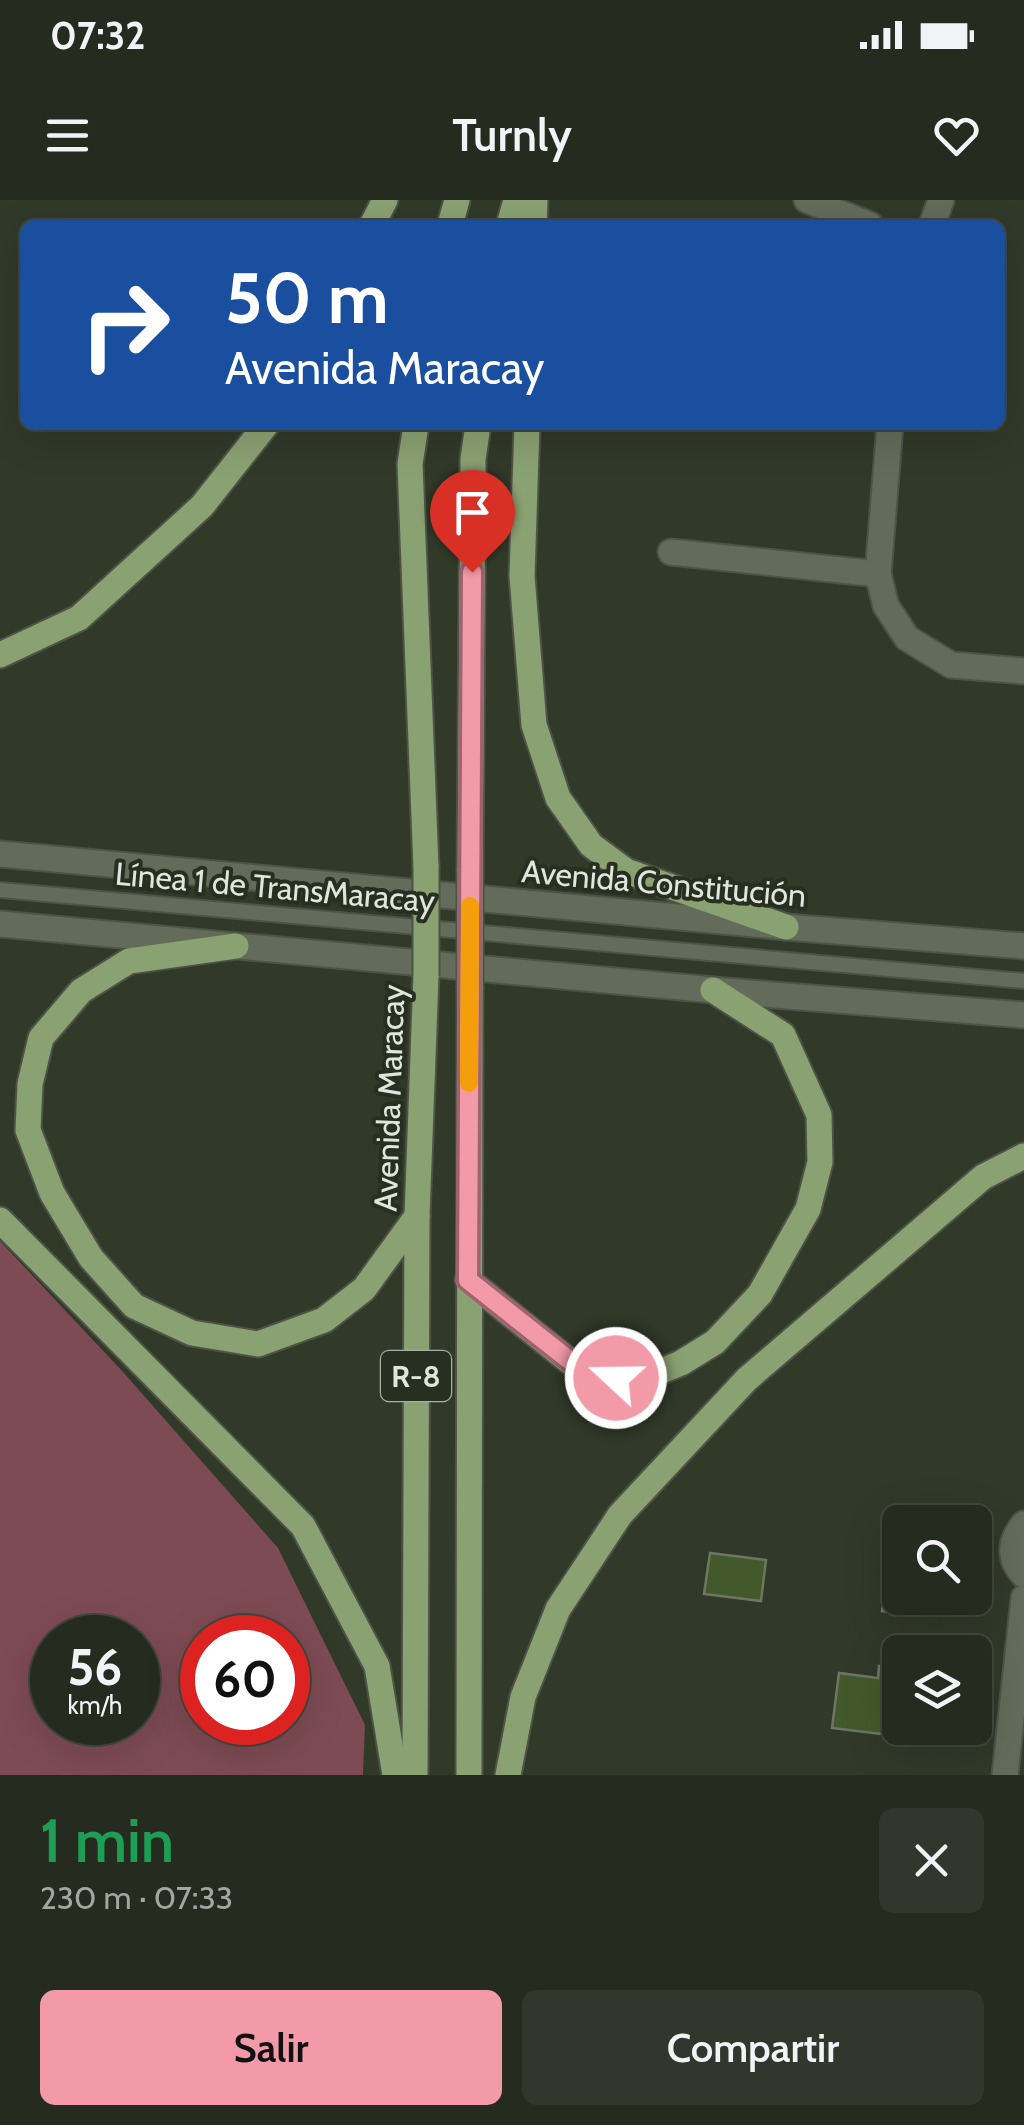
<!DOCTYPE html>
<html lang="es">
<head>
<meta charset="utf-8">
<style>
  body { margin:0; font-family:Cabin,sans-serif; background:#31372c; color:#f1f3f6; height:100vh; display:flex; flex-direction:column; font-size:38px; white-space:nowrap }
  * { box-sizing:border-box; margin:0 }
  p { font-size:32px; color:#a3a7a4 }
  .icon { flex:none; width:55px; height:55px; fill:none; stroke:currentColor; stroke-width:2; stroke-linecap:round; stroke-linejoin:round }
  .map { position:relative; height:1575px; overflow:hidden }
  .panel { display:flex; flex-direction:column; background:#252b1f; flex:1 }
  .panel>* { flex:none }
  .top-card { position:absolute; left:20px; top:20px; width:985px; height:210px; border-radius:15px; box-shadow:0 10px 40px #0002,0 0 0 2px #42473d; background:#1a4fa0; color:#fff; overflow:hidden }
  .tools { position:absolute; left:882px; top:1305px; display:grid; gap:20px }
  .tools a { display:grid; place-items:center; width:110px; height:110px; border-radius:15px; background:#252b1f; box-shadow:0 10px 40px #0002,0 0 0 2px #42473d; font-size:50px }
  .speed { position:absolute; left:30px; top:1415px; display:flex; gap:20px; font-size:50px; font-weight:700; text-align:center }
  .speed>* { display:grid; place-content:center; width:130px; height:130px; border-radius:50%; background:#252b1f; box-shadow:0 10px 40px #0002,0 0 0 2px #42473d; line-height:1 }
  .speed small { font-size:25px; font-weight:400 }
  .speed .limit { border:15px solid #d22; background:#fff; color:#111 }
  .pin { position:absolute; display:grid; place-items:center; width:85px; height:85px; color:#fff; margin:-102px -42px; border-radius:50% 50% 50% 0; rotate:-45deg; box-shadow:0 0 10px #0007 }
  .pin .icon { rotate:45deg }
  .me { position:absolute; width:110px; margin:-55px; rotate:291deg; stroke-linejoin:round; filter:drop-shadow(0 0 8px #0008) }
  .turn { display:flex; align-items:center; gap:35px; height:210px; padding:0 40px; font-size:45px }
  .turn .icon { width:130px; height:130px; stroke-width:2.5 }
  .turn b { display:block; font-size:70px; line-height:85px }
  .round { display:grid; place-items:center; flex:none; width:105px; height:105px; border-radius:15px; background:#31372c }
  .head { display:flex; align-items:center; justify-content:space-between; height:170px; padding:0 40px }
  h1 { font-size:60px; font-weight:600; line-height:75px; color:#1e9e55 }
  .primary-button { display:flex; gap:20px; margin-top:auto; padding:20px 40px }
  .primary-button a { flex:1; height:115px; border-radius:15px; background:#f39aa9; color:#111; font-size:40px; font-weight:600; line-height:115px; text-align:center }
  .primary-button a+a { background:#31372c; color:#f1f3f6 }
  .status { display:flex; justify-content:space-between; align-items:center; height:70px; padding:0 50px; background:#252b1f; direction:ltr }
  .status svg { height:28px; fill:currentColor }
  header { display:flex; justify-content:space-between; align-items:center; height:130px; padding:0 40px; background:#252b1f; font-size:45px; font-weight:600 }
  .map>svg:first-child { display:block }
</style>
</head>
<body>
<div class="status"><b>07:32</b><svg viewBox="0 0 49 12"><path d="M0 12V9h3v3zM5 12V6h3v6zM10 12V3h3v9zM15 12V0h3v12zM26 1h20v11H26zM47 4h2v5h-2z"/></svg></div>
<header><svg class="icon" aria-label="menu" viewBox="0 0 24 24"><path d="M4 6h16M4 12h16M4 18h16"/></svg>Turnly<svg class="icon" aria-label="heart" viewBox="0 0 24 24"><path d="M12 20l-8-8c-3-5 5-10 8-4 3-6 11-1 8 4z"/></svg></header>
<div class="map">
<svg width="1024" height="1575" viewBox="0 0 1024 1575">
  <rect width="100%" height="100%" fill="#313929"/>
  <path fill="#7d4b54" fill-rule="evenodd" d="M0 1041 123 1172 278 1348 365 1525 363 1575H0ZM52 1438H138V1522H52ZM202 1438H288V1522H202Z"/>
  <g fill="#44592b" stroke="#6d7665" stroke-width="2.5">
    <path d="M710 1353 766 1360 761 1401 704 1394Z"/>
    <path d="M887 1363 900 1365V1398H938L936 1416 882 1411Z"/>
    <path d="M879 1466 900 1469V1528H917L915 1538 832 1528 839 1473 878 1478Z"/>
  </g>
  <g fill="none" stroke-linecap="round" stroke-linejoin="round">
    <defs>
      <path id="lane" d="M0 690 1024 781"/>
      <g id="street">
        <path d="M807 0 870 25"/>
        <path d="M932 25 941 0"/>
        <path d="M890 225 878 374 886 406 907 438 951 465 1024 471"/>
        <path d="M671 352 878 374"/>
        <path d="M1024 1324C1010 1341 1008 1359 1024 1375"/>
        <path d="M1005 1575 1024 1398"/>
      </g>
      <g id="secondary">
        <path d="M0 654 786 727 1024 746"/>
        <path d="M0 724 713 790 1024 815"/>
      </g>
      <g id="primary">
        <path d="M372 25 385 0"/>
        <path d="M450 25 457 0"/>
        <path d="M509 25 516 0"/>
        <path d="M534 25 535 0"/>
        <path d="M416 225 410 264 426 667"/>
        <path d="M527 225 522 376 534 525 558 598 591 645 626 671 786 727"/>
        <path d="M0 455 79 418 202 306 266 225"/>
        <path d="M470 671 473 259 478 225"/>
        <path d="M236 746 129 761 81 791 41 838 30 884 28 930 52 993 91 1058 134 1106 192 1133 258 1144 324 1120 364 1089 417 1016"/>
        <path d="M0 1020 303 1326 377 1466 395 1575"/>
        <path d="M468 1080 569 1161 615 1178 647 1177 681 1163 715 1142 760 1094 808 1009 820 962 819 915 783 835 713 790"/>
        <path d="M415 1575 417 1016 426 776"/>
        <path d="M469 1575 470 788"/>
        <path d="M508 1575 523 1497 558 1409 620 1315 747 1179 983 977 1024 956"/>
      </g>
    </defs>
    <use href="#lane" stroke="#4d5347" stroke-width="18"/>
    <use href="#street" stroke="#4d5347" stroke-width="29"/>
    <use href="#secondary" stroke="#4d5347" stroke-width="29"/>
    <use href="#primary" stroke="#4d5347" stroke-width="29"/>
    <use href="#lane" stroke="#636c5b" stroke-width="14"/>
    <use href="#street" stroke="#636c5b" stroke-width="25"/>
    <use href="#secondary" stroke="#636c5b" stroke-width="25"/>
    <use href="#primary" stroke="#8aa172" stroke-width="25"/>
    <defs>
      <g id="primary-bridge">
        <path d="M470 671V788"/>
        <path d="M426 776V667"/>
      </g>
    </defs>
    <use href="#primary-bridge" stroke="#4d5347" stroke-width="29" stroke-linecap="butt"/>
    <use href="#primary-bridge" stroke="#8aa172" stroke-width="25"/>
  </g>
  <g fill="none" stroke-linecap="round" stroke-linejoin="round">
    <defs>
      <path id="route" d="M472 372 468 1080 569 1160 616 1178"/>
    </defs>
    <use href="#route" stroke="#9e646e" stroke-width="25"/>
    <use href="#route" stroke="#f39aa9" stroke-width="18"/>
    <path stroke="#f59e0b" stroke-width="18" d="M469 883 470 706"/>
  </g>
  <g text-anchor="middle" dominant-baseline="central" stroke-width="8" stroke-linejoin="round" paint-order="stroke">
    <rect fill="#272f20" stroke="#a8afa4" stroke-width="2.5" x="381" y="1151" width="70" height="50" rx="8"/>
    <g font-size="30" font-weight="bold" fill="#e0e6dc">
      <text x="416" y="1176">R-8</text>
    </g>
    <g font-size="32" fill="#e0e6dc" stroke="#272f20">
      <text transform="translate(664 683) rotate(5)">Avenida Constitución</text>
      <text transform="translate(275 687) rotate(5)">Línea 1 de TransMaracay</text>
      <text transform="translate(389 898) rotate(-88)">Avenida Maracay</text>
    </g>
  </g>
</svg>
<div class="tools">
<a><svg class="icon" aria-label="search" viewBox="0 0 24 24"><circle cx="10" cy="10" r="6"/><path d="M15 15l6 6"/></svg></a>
<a><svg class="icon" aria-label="layers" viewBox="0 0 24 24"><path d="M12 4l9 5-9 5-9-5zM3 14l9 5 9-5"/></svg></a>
</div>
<div class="speed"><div>56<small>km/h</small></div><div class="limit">60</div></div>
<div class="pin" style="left:472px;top:372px;background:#d93025"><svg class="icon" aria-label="arrive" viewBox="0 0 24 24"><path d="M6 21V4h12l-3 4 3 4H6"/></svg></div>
<svg class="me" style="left:616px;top:1178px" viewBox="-20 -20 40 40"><circle r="17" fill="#f39aa9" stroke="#fff" stroke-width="3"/><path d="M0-11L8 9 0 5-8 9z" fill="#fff"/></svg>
<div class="top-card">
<div class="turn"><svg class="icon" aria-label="right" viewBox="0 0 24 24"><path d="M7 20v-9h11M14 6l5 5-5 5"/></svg><div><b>50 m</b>Avenida Maracay</div></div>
</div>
</div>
<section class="panel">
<div class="head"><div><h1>1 min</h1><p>230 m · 07:33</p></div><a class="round"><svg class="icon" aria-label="close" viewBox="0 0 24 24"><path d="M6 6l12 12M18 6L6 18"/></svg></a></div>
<div class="primary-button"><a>Salir</a><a>Compartir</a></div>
</section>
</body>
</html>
